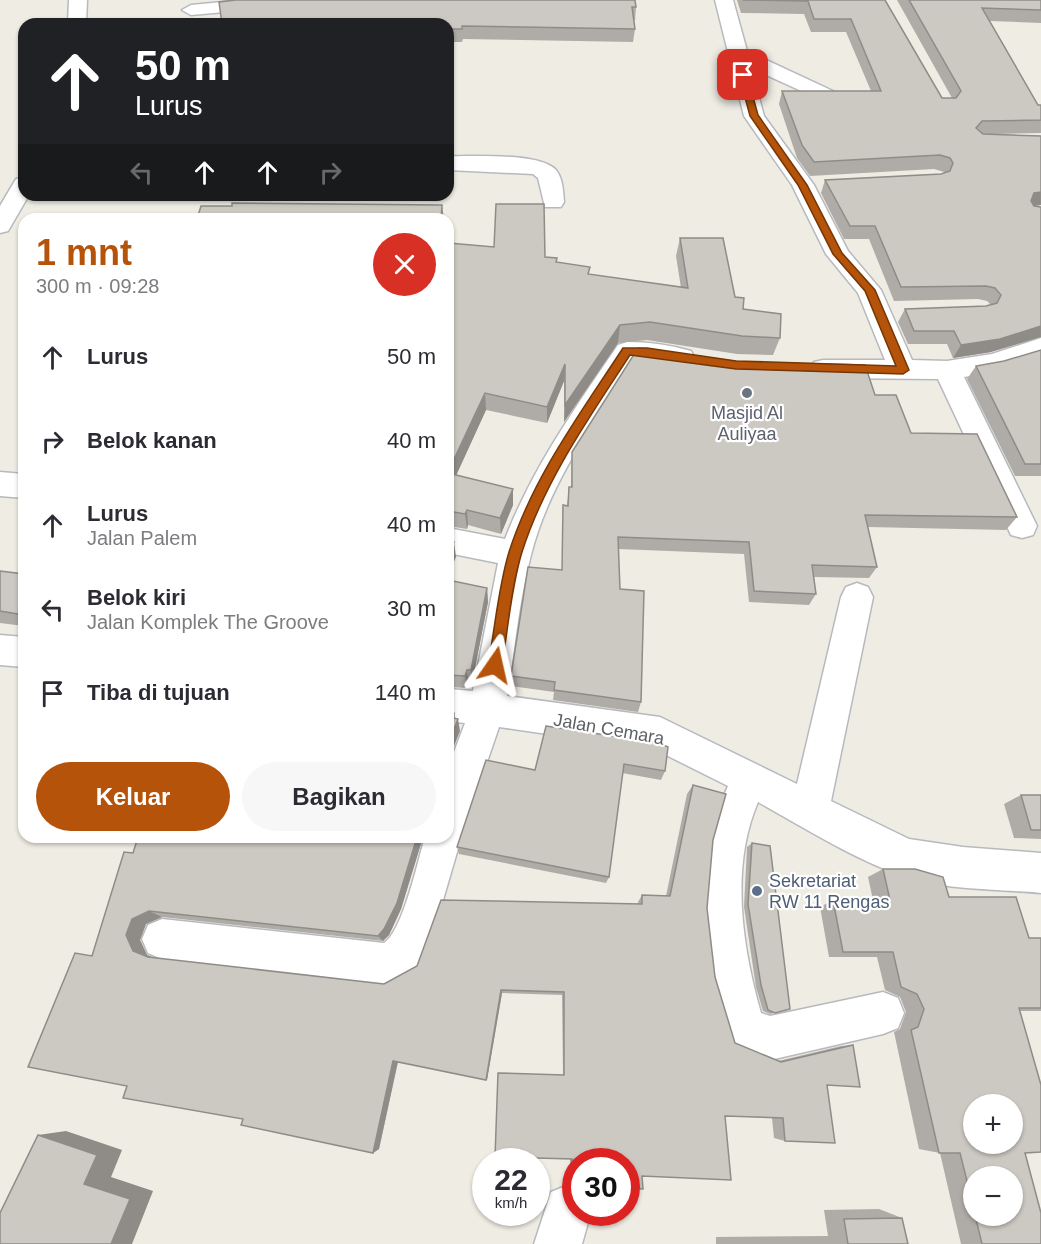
<!DOCTYPE html>
<html lang="id">
<head>
<meta charset="utf-8">
<style>
  body { margin:0; font-family:Helvetica,sans-serif; background:#f7f7f7; color:#2b2b33; height:100vh; display:flex; flex-direction:column; font-size:22px; white-space:nowrap }
  * { box-sizing:border-box; margin:0 }
  p { font-size:20px; color:#7c7c81 }
  .icon { flex:none; width:33px; height:33px; fill:none; stroke:currentColor; stroke-width:2; stroke-linecap:round; stroke-linejoin:round }
  .map { position:relative; flex:1; overflow:hidden }
  .sheet { position:absolute; left:18px; top:213px; width:436px; height:630px; display:flex; flex-direction:column; background:#fff; border-radius:18px; box-shadow:0 2px 4px #0004 }
  .sheet>* { flex:none }
  .top-card { position:absolute; left:18px; top:18px; width:436px; height:183px; border-radius:18px; box-shadow:0 2px 4px #0004; background:#202124; color:#fff; overflow:hidden }
  .buttons { position:absolute; left:963px; top:1094px; display:grid; gap:12px }
  .buttons a { display:grid; place-items:center; width:60px; height:60px; border-radius:50%; background:#fff; box-shadow:0 2px 4px #0004; font-size:30px }
  .speed { position:absolute; left:472px; top:1148px; display:flex; gap:12px; font-size:30px; font-weight:700; text-align:center }
  .speed>* { display:grid; place-content:center; width:78px; height:78px; border-radius:50%; background:#fff; box-shadow:0 2px 4px #0004; line-height:1 }
  .speed small { font-size:15px; font-weight:400 }
  .speed .limit { border:9px solid #d22; background:#fff; color:#111 }
  .pin { position:absolute; display:grid; place-items:center; width:51px; height:51px; color:#fff; margin:-26px; border-radius:12px; box-shadow:0 3px 9px #0006 }
  .me { position:absolute; width:66px; margin:-33px; rotate:11deg; stroke-linejoin:round; filter:drop-shadow(0 0 4px #0008) }
  .turn { display:flex; align-items:center; gap:21px; height:126px; padding:0 18px; font-size:27px }
  .turn .icon { width:78px; height:78px; stroke-width:2.5 }
  .turn b { display:block; font-size:42px; line-height:51px }
  .lanes { display:flex; align-items:center; height:57px; padding:0 18px; background:#0003; justify-content:center; gap:30px; direction:ltr }
  .lanes .off { opacity:.35 }
  .round { display:grid; place-items:center; flex:none; width:63px; height:63px; border-radius:32px; background:#f7f7f7 }
  .headline { display:flex; align-items:center; justify-content:space-between; height:102px; padding:0 18px }
  h1 { font-size:36px; font-weight:700; line-height:45px; color:#b45309 }
  .cta { display:flex; gap:12px; margin-top:auto; padding:12px 18px }
  .cta a { flex:1; height:69px; border-radius:36px; background:#b45309; color:#fff; font-size:24px; font-weight:700; line-height:69px; text-align:center }
  .cta a+a { background:#f7f7f7; color:#2b2b33 }
  ul { padding:0; list-style:none }
  li { display:flex; align-items:center; gap:18px; height:84px; padding:0 18px }
  li div { flex:1 }
  li b { display:block; font-size:22px }
  li em { font-style:normal }
  .map>svg:first-child { display:block }
</style>
</head>
<body>
<div class="map">
<svg width="1041" height="1244" viewBox="0 0 1041 1244">
  <rect width="100%" height="100%" fill="#efece3"/>
  <g fill="none" stroke-linecap="round" stroke-linejoin="round">
    <defs>
      <g id="street">
        <path d="M69 0H87L86 24H68Z"/>
        <path d="M243 0H313L304 5 191 15 182 10 191 5Z"/>
        <path d="M715 0H733L747 51 835 92 838 96 835 100H821L751 68 764 116 814 185 848 251 881 290 912 360 947 361 992 354 1041 338V357L995 372 964 377 1037 526 1033 535 1022 538 1011 535 938 379 823 378 814 376 810 369 814 362 823 360H885L858 293 826 254 792 185 744 116Z"/>
        <path d="M448 156C473 157 539 152 556 170 563 179 563 191 564 202L561 207H545L538 178 533 174 448 170Z"/>
        <path d="M24 177V195H29L8 231 0 233V206L16 179Z"/>
        <path d="M627 342C649 342 670 345 691 351L695 358 691 365 682 367 635 360C595 421 549 483 531 555 519 600 515 649 507 696L660 717 797 784 841 597 846 587 857 583 868 587 873 597 831 801 909 839 963 847 1041 853V893C1000 889 943 890 905 877 854 859 806 829 758 802 730 867 742 947 761 1013L770 1016 883 992 898 998 904 1013 898 1028 883 1034 770 1060 729 1043C696 964 692 864 728 786L656 750 499 727 462 835 431 941 419 969 388 985 162 959 148 953 142 939 148 925 162 919 384 943C403 931 418 860 425 837H448V768L465 723 448 721V689L473 691 498 563 448 553V528L505 539C533 467 575 408 618 345Z"/>
        <path d="M0 472 24 474V498L0 496Z"/>
        <path d="M0 635 24 637V667L0 665Z"/>
        <path d="M568 1185 576 1189V1212H591L582 1244H534L551 1192Z"/>
      </g>
    </defs>
    <use href="#street" stroke="#b6babe" stroke-width="3"/>
    <use href="#street" fill="#fff" fill-rule="evenodd"/>
  </g>
  <g fill="#afaca7" fill-rule="evenodd">
    <path d="M737 0H885L942 98H952L897 0H1041V23L990 21 1038 105H1041V133L995 134 1041 136V205L1034 206 991 352 953 358 947 344H908L898 322 905 309 986 306 991 305 987 301 978 299 894 301 869 239H844L821 193 825 180 941 174 944 173V172L934 169 810 176 797 158 779 104 782 91H871L846 32H811L804 14 741 13Z"/>
    <path d="M636 7 635 20H634L635 29 633 42 463 39 462 42H448V24Z"/>
    <path d="M680 238 735 297 743 309 780 338 773 355 737 354 647 340 618 343 564 422V381L547 423 486 410 456 475 513 505 501 534 468 525 467 529 448 526V245L545 257 557 262 589 274 681 288 676 256Z"/>
    <path d="M1041 350V476H1015L967 379 976 366 1004 361Z"/>
    <path d="M875 395 911 433 1017 517 1006 530 868 527 877 567 869 578 814 577 816 594 809 605 749 602 744 554 618 549 620 589 641 702 638 712 553 700 554 692 511 686V676L562 570 563 505 567 506 569 487H571L572 452Z"/>
    <path d="M0 571 24 574V626L0 623Z"/>
    <path d="M448 580 487 588 488 602 472 683 468 682 467 688 448 687Z"/>
    <path d="M546 726 665 771 661 780 622 773 609 877 606 883 459 854 457 847 535 770Z"/>
    <path d="M693 785 713 840 707 908 715 977 735 1043 778 1061 841 1046 853 1045 827 1085 785 1141 774 1138 772 1118 725 1116 642 1176 572 1187 570 1182V1159L563 1074 562 995 502 993 487 1080 398 1062 379 1149 373 1153 243 1119 127 1086 92 956 133 853 138 837H423L401 909 389 935 383 941 162 917 146 924 140 940 147 955 153 958 384 984 638 904V902L642 895 666 896 687 794Z"/>
    <path d="M1021 795H1041V839L1014 838 1004 804Z"/>
    <path d="M752 843 790 1009 770 1014 763 1011 756 987 744 907 747 847Z"/>
    <path d="M883 869 949 897 1029 938H1041V1011H1019L1025 1153 1041 1244H961L940 1153 919 1149 894 1032 900 1029 906 1012 900 997 885 990 877 957H829L820 907 833 900H873L868 877ZM974 1176 1012 1215H974Z"/>
    <path d="M879 1209 902 1218 908 1244H716V1237L828 1236 824 1210Z"/>
  </g>
  <g fill="#8f8c88">
    <path d="M1041 192V205L1026 207 1034 193Z"/>
    <path d="M442 205 444 219H441Z"/>
    <path d="M620 325 618 343 564 422 565 405Z"/>
    <path d="M1041 326V337L991 352 953 358 961 345Z"/>
    <path d="M565 364 564 381 547 423V407Z"/>
    <path d="M485 393 486 410 450 489 448 472Z"/>
    <path d="M513 489V505L501 534 500 518Z"/>
    <path d="M467 510 468 525 467 529 465 514Z"/>
    <path d="M454 542 456 557 448 576V556Z"/>
    <path d="M487 588 488 602 472 683 471 670Z"/>
    <path d="M467 670 468 682 467 688 465 676Z"/>
    <path d="M454 713 456 723 458 719 460 731 448 761V744Z"/>
    <path d="M417 837H423L401 909 389 935 383 941 378 936Z"/>
    <path d="M149 911 162 917 146 924 140 940 147 955 162 961 148 957 133 951 126 935 132 919Z"/>
    <path d="M501 990 502 993 487 1080H486Z"/>
    <path d="M393 1061H398L379 1149 373 1153Z"/>
    <path d="M66 1131 122 1150 111 1177 153 1191 132 1244H111L84 1184 38 1135Z"/>
  </g>
  <g fill="#ccc8c2" stroke="#8f8c88" stroke-width="1.5" fill-rule="evenodd">
    <path d="M236 0H635L636 7H632L635 29 462 26V29H448V24H222L219 2Z"/>
    <path d="M743 0H885L942 98H956L961 91 909 0H1041V10L982 8 1038 105H1041V120L982 121 976 128 983 134 1041 136V192L1034 193 1031 201 1034 206 1041 207V326L1000 339 961 345 954 331H914L905 309 986 306 997 303 1001 295 995 288 986 286 901 287 875 226H850L825 180 941 174 950 171 953 163 950 158 940 155 814 162 802 145 782 91H881L851 19H814L808 1Z"/>
    <path d="M232 203 442 205 441 219H197L201 206H232Z"/>
    <path d="M496 204H544L545 257 557 258 556 262 590 267 588 274 688 288 680 238H723L735 297 744 298 743 309 781 314 780 338 742 336 650 322 620 325 565 405V364L547 407 485 393 448 472V245L449 243 494 247Z"/>
    <path d="M638 348 741 362 865 365 875 395H896L911 433 977 434 1017 517 865 515 877 567 812 565 816 594 754 591 749 542 618 537 620 589 644 591 641 702 554 690 555 682 511 676 528 567 562 570 563 505 568 506 569 487H572V452Z"/>
    <path d="M1041 350V464H1025L976 366 1004 361Z"/>
    <path d="M448 473 513 489 500 518 467 510 465 514 448 511Z"/>
    <path d="M448 540 454 542 448 556Z"/>
    <path d="M0 571 24 574V615L0 611Z"/>
    <path d="M448 580 487 588 471 670H467L465 676 448 675Z"/>
    <path d="M448 711 454 713 453 718 458 719 448 744Z"/>
    <path d="M546 726 659 743 668 747 665 771 624 764 609 877 457 847 486 760 535 770Z"/>
    <path d="M693 785 726 794 713 840 707 908 715 977 735 1043 781 1062 853 1045 860 1087 827 1085 835 1143 785 1141 783 1118 725 1116 731 1180 642 1176 643 1189 627 1188V1161H576V1187H572V1159L495 1157 498 1073 564 1075V992L501 990 486 1080 393 1061 373 1153 241 1125 243 1119 123 1098 127 1086 28 1067 75 953 92 956 124 852 133 853 138 837H417L397 903 384 929 378 936 149 911 132 919 126 935 133 951 148 957 384 984 417 966 441 900 642 904V895L670 896Z"/>
    <path d="M1021 795H1041V830H1031Z"/>
    <path d="M752 843 770 846 790 1009 775 1013 768 1010 761 985 748 904Z"/>
    <path d="M883 869H915L943 877 949 897H1016L1029 938H1041V1008H1019L1041 1085V1152L1025 1153 1041 1213V1244H982L975 1215H1012V1176H974V1209L960 1153H939L911 1030 918 1027 924 1009 917 994 901 987 893 952H843L833 900H890ZM974 1104H1012V1143H974Z"/>
    <path d="M38 1135 97 1155 84 1184 130 1199 111 1244H0V1213Z"/>
    <path d="M902 1218 908 1244H848L844 1219Z"/>
  </g>
  <path fill="#b45309" stroke="#753606" stroke-width="1.5" d="M743 72 747 75 758 115 807 185 842 253 875 290 909 370 903 374 736 369 630 355C589 418 545 480 522 552 511 588 508 629 502 665L500 670H490L488 665C495 629 498 588 509 552 533 477 580 414 623 348H647L736 361 896 366 865 291 833 254 798 185 750 116 739 75Z"/>
  <circle fill="#6b7280" stroke="#fff" stroke-width="2" cx="747" cy="393" r="6"/>
  <circle fill="#5c6f8a" stroke="#fff" stroke-width="2" cx="757" cy="891" r="6"/>
  <g text-anchor="middle" dominant-baseline="central" stroke-width="4.5" stroke-linejoin="round" paint-order="stroke">
    <g font-size="18" fill="#5b616d" stroke="#fff">
      <text x="747" y="413">Masjid Al<tspan x="747" dy="21">Auliyaa</tspan></text>
    </g>
    <g font-size="18" fill="#5b6065" stroke="#fff">
      <text transform="translate(609 729) rotate(10)">Jalan Cemara</text>
    </g>
    <g font-size="18" fill="#4e5e75" stroke="#fff" text-anchor="start">
      <text x="769" y="881">Sekretariat<tspan x="769" dy="21">RW 11 Rengas</tspan></text>
    </g>
  </g>
</svg>
<div class="buttons">
<a>+</a>
<a>−</a>
</div>
<div class="speed"><div>22<small>km/h</small></div><div class="limit">30</div></div>
<div class="pin" style="left:743px;top:75px;background:#d93025"><svg class="icon" aria-label="arrive" viewBox="0 0 24 24"><path d="M6 21V4h12l-3 4 3 4H6"/></svg></div>
<svg class="me" style="left:495px;top:665px" viewBox="-20 -20 40 40"><path d="M0-17L14 15 0 8-14 15z" fill="#b45309" stroke="#fff" stroke-width="4"/></svg>
<div class="top-card">
<div class="turn"><svg class="icon" aria-label="ahead" viewBox="0 0 24 24"><path d="M12 20V5M6 11l6-6 6 6"/></svg><div><b>50 m</b>Lurus</div></div>
<div class="lanes"><svg class="icon off" aria-label="left" viewBox="0 0 24 24"><path d="M17 20v-9H6M10 6l-5 5 5 5"/></svg><svg class="icon" aria-label="ahead" viewBox="0 0 24 24"><path d="M12 20V5M6 11l6-6 6 6"/></svg><svg class="icon" aria-label="ahead" viewBox="0 0 24 24"><path d="M12 20V5M6 11l6-6 6 6"/></svg><svg class="icon off" aria-label="right" viewBox="0 0 24 24"><path d="M7 20v-9h11M14 6l5 5-5 5"/></svg></div>
</div>
<section class="sheet">
<div class="headline"><div><h1>1 mnt</h1><p>300 m · 09:28</p></div><a class="round" style="background:#d93025;color:#fff"><svg class="icon" aria-label="close" viewBox="0 0 24 24"><path d="M6 6l12 12M18 6L6 18"/></svg></a></div>
<ul>
<li><svg class="icon" aria-label="ahead" viewBox="0 0 24 24"><path d="M12 20V5M6 11l6-6 6 6"/></svg><div><b>Lurus</b></div><em>50 m</em></li>
<li><svg class="icon" aria-label="right" viewBox="0 0 24 24"><path d="M7 20v-9h11M14 6l5 5-5 5"/></svg><div><b>Belok kanan</b></div><em>40 m</em></li>
<li><svg class="icon" aria-label="ahead" viewBox="0 0 24 24"><path d="M12 20V5M6 11l6-6 6 6"/></svg><div><b>Lurus</b><p>Jalan Palem</p></div><em>40 m</em></li>
<li><svg class="icon" aria-label="left" viewBox="0 0 24 24"><path d="M17 20v-9H6M10 6l-5 5 5 5"/></svg><div><b>Belok kiri</b><p>Jalan Komplek The Groove</p></div><em>30 m</em></li>
<li><svg class="icon" aria-label="arrive" viewBox="0 0 24 24"><path d="M6 21V4h12l-3 4 3 4H6"/></svg><div><b>Tiba di tujuan</b></div><em>140 m</em></li>
</ul>
<div class="cta"><a>Keluar</a><a>Bagikan</a></div>
</section>
</div>
</body>
</html>
